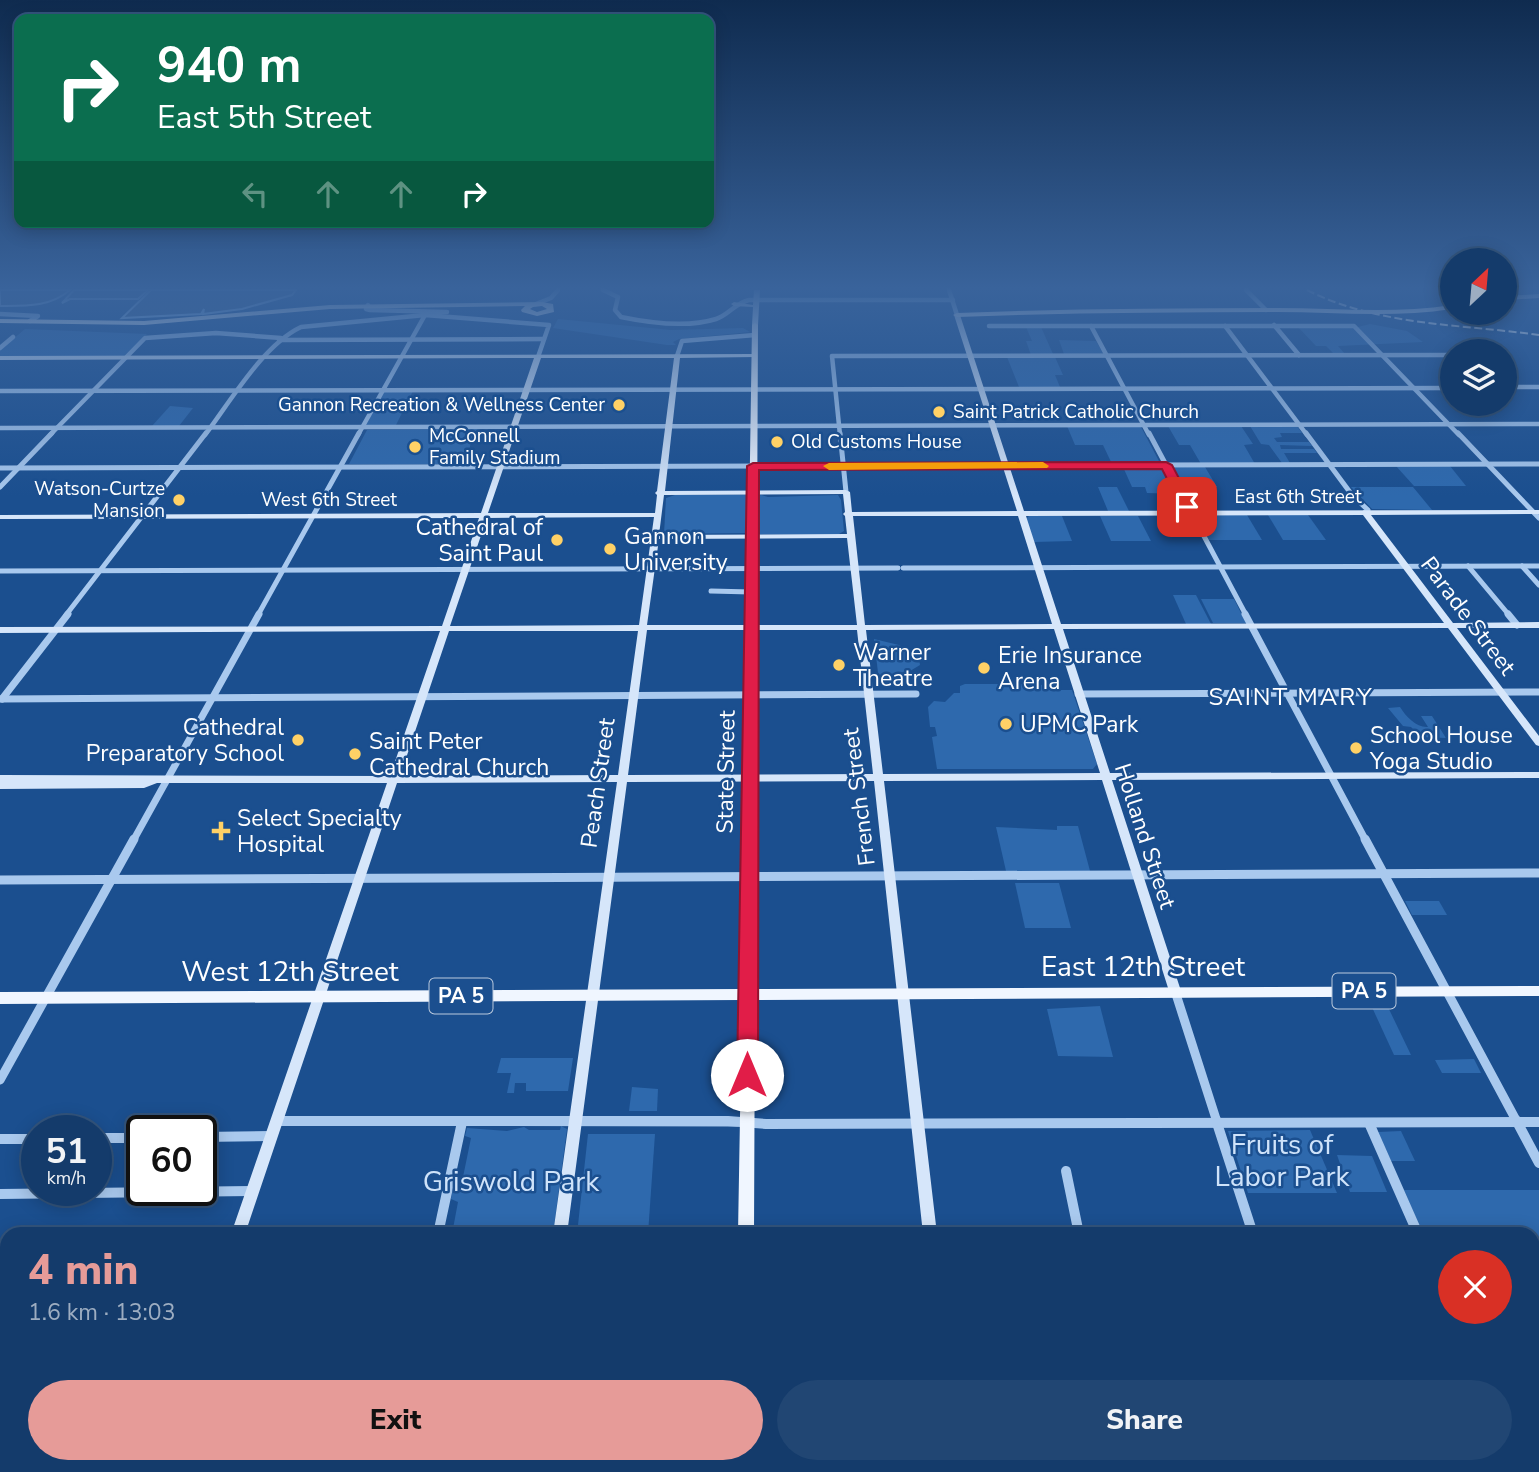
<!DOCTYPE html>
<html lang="en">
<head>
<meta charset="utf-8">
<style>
  body { margin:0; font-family:"Nunito Sans",sans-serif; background:#214673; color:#f1f3f6; height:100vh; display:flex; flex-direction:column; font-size:26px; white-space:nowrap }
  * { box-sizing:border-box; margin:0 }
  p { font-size:23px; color:#9dadc1 }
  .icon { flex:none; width:38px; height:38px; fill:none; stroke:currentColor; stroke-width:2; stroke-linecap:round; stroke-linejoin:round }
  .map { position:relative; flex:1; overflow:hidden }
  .details { position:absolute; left:0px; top:1227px; width:1540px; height:247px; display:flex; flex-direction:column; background:#143b6b; border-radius:21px 21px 0 0; box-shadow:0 4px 18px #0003,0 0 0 2px #33557e }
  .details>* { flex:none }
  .hud { position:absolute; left:14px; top:14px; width:700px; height:214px; border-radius:14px; box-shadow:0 4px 18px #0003,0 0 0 2px #33557e; background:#0b6e4f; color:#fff; overflow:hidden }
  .needle { width:46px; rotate:26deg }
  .controls { position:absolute; left:1440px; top:248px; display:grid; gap:14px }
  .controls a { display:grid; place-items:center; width:77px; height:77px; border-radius:50%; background:#143b6b; box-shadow:0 4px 18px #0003,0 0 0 2px #33557e; font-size:35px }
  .speed { position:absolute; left:21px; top:1115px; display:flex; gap:14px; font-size:35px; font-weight:700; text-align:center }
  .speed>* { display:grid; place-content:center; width:91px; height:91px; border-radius:50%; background:#143b6b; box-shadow:0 4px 18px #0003,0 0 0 2px #33557e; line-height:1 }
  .speed small { font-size:18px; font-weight:400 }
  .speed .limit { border:4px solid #111; border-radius:10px; background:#fff; color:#111 }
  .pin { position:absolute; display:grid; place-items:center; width:60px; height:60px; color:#fff; margin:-30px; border-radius:14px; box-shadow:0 4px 10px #0006 }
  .me { position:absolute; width:77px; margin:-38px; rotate:0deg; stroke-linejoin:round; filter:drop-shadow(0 0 5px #0008) }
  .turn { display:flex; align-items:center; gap:24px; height:147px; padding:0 28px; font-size:32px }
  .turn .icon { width:91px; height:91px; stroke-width:2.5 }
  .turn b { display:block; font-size:49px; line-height:60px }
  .lanes { display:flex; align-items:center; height:66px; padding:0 28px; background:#0003; justify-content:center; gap:35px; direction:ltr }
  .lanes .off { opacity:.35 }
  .round { display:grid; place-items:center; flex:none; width:74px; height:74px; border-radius:37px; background:#214673 }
  .summary { display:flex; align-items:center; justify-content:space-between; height:119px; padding:0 28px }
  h1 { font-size:42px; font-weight:800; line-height:52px; color:#e69b98 }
  .action { display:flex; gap:14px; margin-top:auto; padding:14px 28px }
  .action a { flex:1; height:80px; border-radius:42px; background:#e69b98; color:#111; font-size:28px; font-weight:800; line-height:80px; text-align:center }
  .action a+a { background:#214673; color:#f1f3f6 }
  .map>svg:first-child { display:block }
</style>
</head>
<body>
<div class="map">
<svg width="1539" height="1472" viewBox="0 0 1539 1472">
  <rect width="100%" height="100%" fill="#1b4f8f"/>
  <g fill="#2e69ad">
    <path d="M558 319 671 330 743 328 750 332 679 339 673 342 676 345H667L553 328Z"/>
    <path d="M1370 324 1407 331 1423 342 1338 346 1345 354H1334L1326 346H1316L1298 327H1358Z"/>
    <path d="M1026 327H1041L1053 354 1031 355 1026 341H1032Z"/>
    <path d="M25 329 147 334 124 356 0 357V350Z"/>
    <path d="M1059 340 1096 341 1103 353 1064 354Z"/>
    <path d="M1007 357H1055L1063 375H1055L1060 387H1019Z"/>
    <path d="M384 391H413L396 425H366Z"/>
    <path d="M170 406 193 408 179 426H152Z"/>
    <path d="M1067 426 1141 427 1160 463 1112 464 1103 445H1075Z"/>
    <path d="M1168 426H1241L1253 444 1244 445 1255 464H1201L1190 445H1179Z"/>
    <path d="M1250 426H1297L1302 433H1280L1282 437 1274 438 1277 442H1309L1312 446 1280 445 1281 449H1314L1317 453H1284L1290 463H1282L1269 445 1261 444Z"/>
    <path d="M480 429 472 439 465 464H349L367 430Z"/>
    <path d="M1396 466H1450L1466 486H1414Z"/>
    <path d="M1123 467 1163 468 1178 494 1147 493 1145 487H1132Z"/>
    <path d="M1171 467H1205L1217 487H1180Z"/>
    <path d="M1098 487H1117L1129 511H1108Z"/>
    <path d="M1351 487H1413L1432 510 1372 509Z"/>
    <path d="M675 495H746L747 533 664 534 666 498Z"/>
    <path d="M761 495 768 497 838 495 841 500 844 531 839 534H760L758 496Z"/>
    <path d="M1199 515H1247L1262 540H1209L1196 517Z"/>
    <path d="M1268 515H1308L1326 540H1283Z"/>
    <path d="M1029 516H1062L1072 541 1034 542 1026 519Z"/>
    <path d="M1100 516H1138L1151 541H1111Z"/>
    <path d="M1173 595H1196L1211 624H1186Z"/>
    <path d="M1201 599H1234L1246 623H1213Z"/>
    <path d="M874 639 899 645 918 655 920 665 900 677 879 681Z"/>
    <path d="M965 684H1039L1057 690H1072L1097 764 1093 769H937L932 737 937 736 935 727H930L928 707 934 701 945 702 954 693H960V686Z"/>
    <path d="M1400 707C1406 717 1417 728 1428 727L1421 716H1432L1446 738 1421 737 1411 727 1403 726 1388 708Z"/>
    <path d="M1057 826H1078L1090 871H1006L996 827 1057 830Z"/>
    <path d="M1015 883H1059L1071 928H1025Z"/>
    <path d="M1405 901H1439L1447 915H1412Z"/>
    <path d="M1371 1005H1387L1411 1055H1394Z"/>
    <path d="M1100 1006 1113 1057 1058 1056 1047 1009Z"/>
    <path d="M501 1058H573L568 1091H526V1083H515L514 1093H507L511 1073H497Z"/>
    <path d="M1474 1059 1481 1073H1442L1435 1060Z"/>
    <path d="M632 1087 658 1089 657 1111H629Z"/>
    <path d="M561 1126 567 1129 553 1234H452L458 1202 451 1199 455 1179 463 1177 471 1138 465 1136 467 1128 507 1131 524 1127 529 1130H560Z"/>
    <path d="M1310 1130 1337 1193H1248L1228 1131Z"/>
    <path d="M1401 1131 1415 1161H1391L1378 1132Z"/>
    <path d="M588 1134H655L648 1234H577Z"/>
    <path d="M1337 1155 1372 1156 1387 1192H1350Z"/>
    <path d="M1404 1190H1539V1256H1533V1234H1423Z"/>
    <path d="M1450 1466 1452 1472H967L966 1467Z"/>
  </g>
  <g fill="#3c6290" stroke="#9cc4f0" stroke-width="2">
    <path d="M0 290H70C50 307 27 306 0 306Z"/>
    <path d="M74 290H148L138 299H70L62 303Z"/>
    <path d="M151 290H296L292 295 242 309 203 314 204 309 201 314 122 318Z"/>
  </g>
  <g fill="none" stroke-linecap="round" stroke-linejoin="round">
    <g stroke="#a9c9ee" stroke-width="4.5">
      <path d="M603 290 618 297 615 310 621 317C650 323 687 328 716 319 729 315 735 303 749 300H953"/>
      <path d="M949 290 957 315"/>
      <path d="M1246 290 1266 310"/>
      <path d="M536 304 551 298 558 290"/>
      <path d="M368 305 366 309 370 310 447 312"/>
      <path d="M0 314 38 316 30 321"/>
      <path d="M1274 325 1299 355"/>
      <path d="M989 326H1354L1459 435"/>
      <path d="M1091 326 1149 435"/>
      <path d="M1225 326 1307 435"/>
      <path d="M279 340 544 339"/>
      <path d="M0 348 13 337"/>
      <path d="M677 356 682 341 755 335"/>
      <path d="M1505 387H1539"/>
      <path d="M0 391 1452 388"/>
      <path d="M0 428 1539 424"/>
      <path d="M50 435 145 338 216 333 281 338"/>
      <path d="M205 435C230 402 263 345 301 327L425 315 549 325 538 357"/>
      <path d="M358 435 425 315"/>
      <path d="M840 435 832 356 1452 355"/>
    </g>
    <g stroke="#a9c9ee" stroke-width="5">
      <path d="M840 433 846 492"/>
      <path d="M1149 433 1246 615"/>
      <path d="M1306 433 1352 495 1368 510 1365 512"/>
      <path d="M1458 433 1539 518"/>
      <path d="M0 468 1539 464"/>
      <path d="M0 487 52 433"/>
      <path d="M1468 566 1509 615"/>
      <path d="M1522 566 1539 585"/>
      <path d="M903 568 1539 566"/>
      <path d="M0 571 898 568"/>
      <path d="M711 591 751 592"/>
      <path d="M66 615 206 433"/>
      <path d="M258 615 359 433"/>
    </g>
    <g stroke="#a9c9ee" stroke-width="7">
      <path d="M1245 614 1366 841"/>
      <path d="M1508 614 1517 625"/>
      <path d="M1078 694 1539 692"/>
      <path d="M0 699 916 694"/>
      <path d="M2 699 68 614"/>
      <path d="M133 841 259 614"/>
    </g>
    <g stroke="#a9c9ee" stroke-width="9">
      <path d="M1365 839 1517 1122"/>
      <path d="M0 880 1539 873"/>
      <path d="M1175 991 1217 1122"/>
      <path d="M0 1080 134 839"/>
      <path d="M276 1121 737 1122"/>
    </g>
    <g stroke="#a9c9ee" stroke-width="10">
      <path d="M1216 1120 1253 1234"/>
      <path d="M1516 1120 1539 1163"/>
      <path d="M276 1121H728L766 1124 1539 1122"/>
      <path d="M1369 1123 1418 1234"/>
      <path d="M201 1137 271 1136"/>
      <path d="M96 1138H142"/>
      <path d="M0 1139H37"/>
      <path d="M1066 1171 1079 1234"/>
      <path d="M0 1194 252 1191"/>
      <path d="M438 1234 462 1122"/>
      <path d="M1533 1262H1539"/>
    </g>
    <g fill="#d6e6fa" fill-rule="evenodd">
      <path d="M754 290H760L758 325 755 327 752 325 753 307 734 306 731 304 734 302 753 305Z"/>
      <path d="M957 313 960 315 1024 511 1539 510V514L1371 515 1453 623 1539 622V628H1457L1539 736V746L1536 745 1448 628 1063 629 1110 773 1539 772V778L1112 780 1181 991 1179 995 1175 996 1171 995 1169 991 1102 780 884 781 937 1234H923L874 781 627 782 567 1234H553L617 782 397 783 245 1234H231L387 783H157L144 788 0 789V775L390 776 440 631 0 633V627L442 626 479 518 0 519V515L481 513 534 358 0 360V356L754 354 757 356 756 357 680 358 665 491 846 490 850 492 852 512 1017 511 954 315ZM541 358H674L657 491 655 493 657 495 655 513H488ZM843 494 845 512 843 514 845 516 847 534 659 535 664 495ZM1363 515 1444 623 1061 624 1026 516ZM853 516H1018L1052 624 865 625ZM654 517 639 625 450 626 487 518ZM847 538 857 625H647L659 539ZM1054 629 1100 773 883 774 866 630ZM647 630H857L873 774 628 775ZM449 631H638L618 775 400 776Z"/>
      <path d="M153 1466H169L167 1472H151Z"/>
      <rect x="523" y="1466" width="16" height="6"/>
      <rect x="948" y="1466" width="16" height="6"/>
    </g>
    <g fill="#f0f6ff" fill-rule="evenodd">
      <path d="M755 323 758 325 755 989 1539 986V996L755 1000 754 1234H738L742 1000 0 1004V992L742 989 752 325Z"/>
      <rect x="735" y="1466" width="18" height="6"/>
    </g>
    <g fill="#fff" fill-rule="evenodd">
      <path d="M1539 294V298L1505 300V296Z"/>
      <path d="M542 302 553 304 554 312 537 316 522 312 521 310 525 306 330 309 144 325 0 323V319L144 321 330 305ZM542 306 547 309 537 312 530 309 533 307Z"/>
      <path d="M1452 305V309C1394 318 1335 312 1277 312 1170 312 1063 313 957 317L953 315 957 313C1063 309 1170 308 1277 308 1335 308 1394 314 1452 305Z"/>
    </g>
    <path stroke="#fff" stroke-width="2" stroke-dasharray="8 3.5" stroke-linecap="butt" d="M1307 290C1378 326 1461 324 1539 335"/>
    <g stroke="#fff" stroke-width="2.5" stroke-dasharray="19 8" stroke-linecap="butt">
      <path d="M0 1315H7"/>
      <path d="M0 1348 7 1349"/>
      <path d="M1533 1419H1539"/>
      <path d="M1533 1435H1539"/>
    </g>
  </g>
  <linearGradient id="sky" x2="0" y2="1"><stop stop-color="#0f2b4f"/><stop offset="0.58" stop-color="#39639b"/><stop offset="1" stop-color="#39639b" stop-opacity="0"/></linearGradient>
  <rect width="1539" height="496" fill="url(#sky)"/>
  <path fill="#e11d48" stroke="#92132f" stroke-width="2" d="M1166 462 1172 465 1194 507 1192 510H1183L1162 469 759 470 758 1075 755 1082 747 1085 740 1082 737 1075 747 466 753 463Z"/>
  <path fill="#f59e0b" d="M1043 462 1049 466 1047 468 829 470 823 466 829 463Z"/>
  <g fill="#ffd166" stroke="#1b4f8f" stroke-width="2.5">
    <circle cx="619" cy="405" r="7"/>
    <circle cx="939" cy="412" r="7"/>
    <circle cx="777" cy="442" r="7"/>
    <circle cx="415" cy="447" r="7"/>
    <circle cx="179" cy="500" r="7"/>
    <circle cx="557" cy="540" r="7"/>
    <circle cx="610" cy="549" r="7"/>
    <circle cx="839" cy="665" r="7"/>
    <circle cx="984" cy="668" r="7"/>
    <circle cx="1006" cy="724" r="7"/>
    <circle cx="298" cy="740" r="7"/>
    <circle cx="1356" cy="748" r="7"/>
    <circle cx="355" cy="754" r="7"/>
    <path d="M217.5 820.5h7v7h7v7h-7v7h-7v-7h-7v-7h7z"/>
  </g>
  <g text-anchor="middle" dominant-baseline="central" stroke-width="5" stroke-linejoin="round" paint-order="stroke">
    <g font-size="19" fill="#fff" stroke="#1b4f8f" text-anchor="start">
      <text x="605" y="405" text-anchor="end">Gannon Recreation &amp; Wellness Center</text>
      <text x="953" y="412">Saint Patrick Catholic Church</text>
      <text x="429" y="436">McConnell<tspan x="429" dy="22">Family Stadium</tspan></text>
      <text x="791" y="442">Old Customs House</text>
      <text x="165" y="489" text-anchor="end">Watson-Curtze<tspan x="165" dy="22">Mansion</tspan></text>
    </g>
    <g font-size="19" fill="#fff" stroke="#1b4f8f">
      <text x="1298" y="497">East 6th Street</text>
      <text x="329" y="500">West 6th Street</text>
    </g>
    <g fill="#1b4f8f" stroke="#bbcadd" stroke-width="2">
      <rect x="1332.5" y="973.5" width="63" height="35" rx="5"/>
      <rect x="429.5" y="978.5" width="63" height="35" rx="5"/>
    </g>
    <g font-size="21" font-weight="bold" fill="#fff">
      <text x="1364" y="991">PA 5</text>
      <text x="461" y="996">PA 5</text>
    </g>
    <g font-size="23" fill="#fff" stroke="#1b4f8f" text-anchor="start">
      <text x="543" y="527" text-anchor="end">Cathedral of<tspan x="543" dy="26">Saint Paul</tspan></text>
      <text x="624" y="536">Gannon<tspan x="624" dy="26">University</tspan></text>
      <text x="853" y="652">Warner<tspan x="853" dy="26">Theatre</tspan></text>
      <text x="998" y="655">Erie Insurance<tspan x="998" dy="26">Arena</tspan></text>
      <text x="1020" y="724">UPMC Park</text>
      <text x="284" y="727" text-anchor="end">Cathedral<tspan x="284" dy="26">Preparatory School</tspan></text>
      <text x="1370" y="735">School House<tspan x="1370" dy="26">Yoga Studio</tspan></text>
      <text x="369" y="741">Saint Peter<tspan x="369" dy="26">Cathedral Church</tspan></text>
      <text x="237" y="818">Select Specialty<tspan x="237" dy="26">Hospital</tspan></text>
    </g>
    <g font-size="23" fill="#fff" stroke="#1b4f8f">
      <text transform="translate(1468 616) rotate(53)">Parade Street</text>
      <text transform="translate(726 772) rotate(-89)">State Street</text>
      <text transform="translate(598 783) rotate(-82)">Peach Street</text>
      <text transform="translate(859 797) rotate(-97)">French Street</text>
      <text transform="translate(1145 836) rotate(72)">Holland Street</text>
    </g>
    <g font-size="24" letter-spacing="2" fill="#fff" stroke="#1b4f8f">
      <text x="1291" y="697">SAINT MARY</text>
    </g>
    <g font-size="28" fill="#fff" stroke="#1b4f8f">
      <text x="1143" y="967">East 12th Street</text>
      <text x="290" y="972">West 12th Street</text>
    </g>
    <g font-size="28" fill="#cfe3fa" stroke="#1b4f8f">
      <text x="1282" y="1145">Fruits of<tspan x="1282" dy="32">Labor Park</tspan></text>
      <text x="511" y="1182">Griswold Park</text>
    </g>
  </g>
</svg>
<div class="controls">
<a><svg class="needle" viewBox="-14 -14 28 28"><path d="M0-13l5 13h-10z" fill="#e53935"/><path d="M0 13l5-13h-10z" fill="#9dadc1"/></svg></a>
<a><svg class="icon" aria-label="layers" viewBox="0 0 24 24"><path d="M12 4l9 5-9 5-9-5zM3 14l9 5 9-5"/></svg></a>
</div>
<div class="speed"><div>51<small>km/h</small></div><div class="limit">60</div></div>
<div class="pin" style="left:1187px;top:507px;background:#d93025"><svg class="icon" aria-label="arrive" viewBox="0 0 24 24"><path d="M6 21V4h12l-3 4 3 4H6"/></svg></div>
<svg class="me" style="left:747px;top:1075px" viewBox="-20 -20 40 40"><circle r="19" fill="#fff"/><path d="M0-13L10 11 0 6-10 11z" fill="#e11d48"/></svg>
<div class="hud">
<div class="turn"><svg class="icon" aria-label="right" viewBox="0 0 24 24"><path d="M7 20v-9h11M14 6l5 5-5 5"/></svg><div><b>940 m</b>East 5th Street</div></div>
<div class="lanes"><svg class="icon off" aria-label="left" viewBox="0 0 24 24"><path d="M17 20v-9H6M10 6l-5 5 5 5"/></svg><svg class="icon off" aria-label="ahead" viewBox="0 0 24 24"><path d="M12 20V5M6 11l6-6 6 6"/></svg><svg class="icon off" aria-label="ahead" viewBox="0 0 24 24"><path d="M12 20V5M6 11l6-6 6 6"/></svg><svg class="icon" aria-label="right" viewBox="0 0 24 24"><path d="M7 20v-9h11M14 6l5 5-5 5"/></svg></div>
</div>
<section class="details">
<div class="summary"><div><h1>4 min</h1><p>1.6 km · 13:03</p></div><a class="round" style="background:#d93025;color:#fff"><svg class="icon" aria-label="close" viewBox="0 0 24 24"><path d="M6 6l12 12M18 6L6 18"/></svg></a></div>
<div class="action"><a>Exit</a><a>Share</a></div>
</section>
</div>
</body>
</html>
